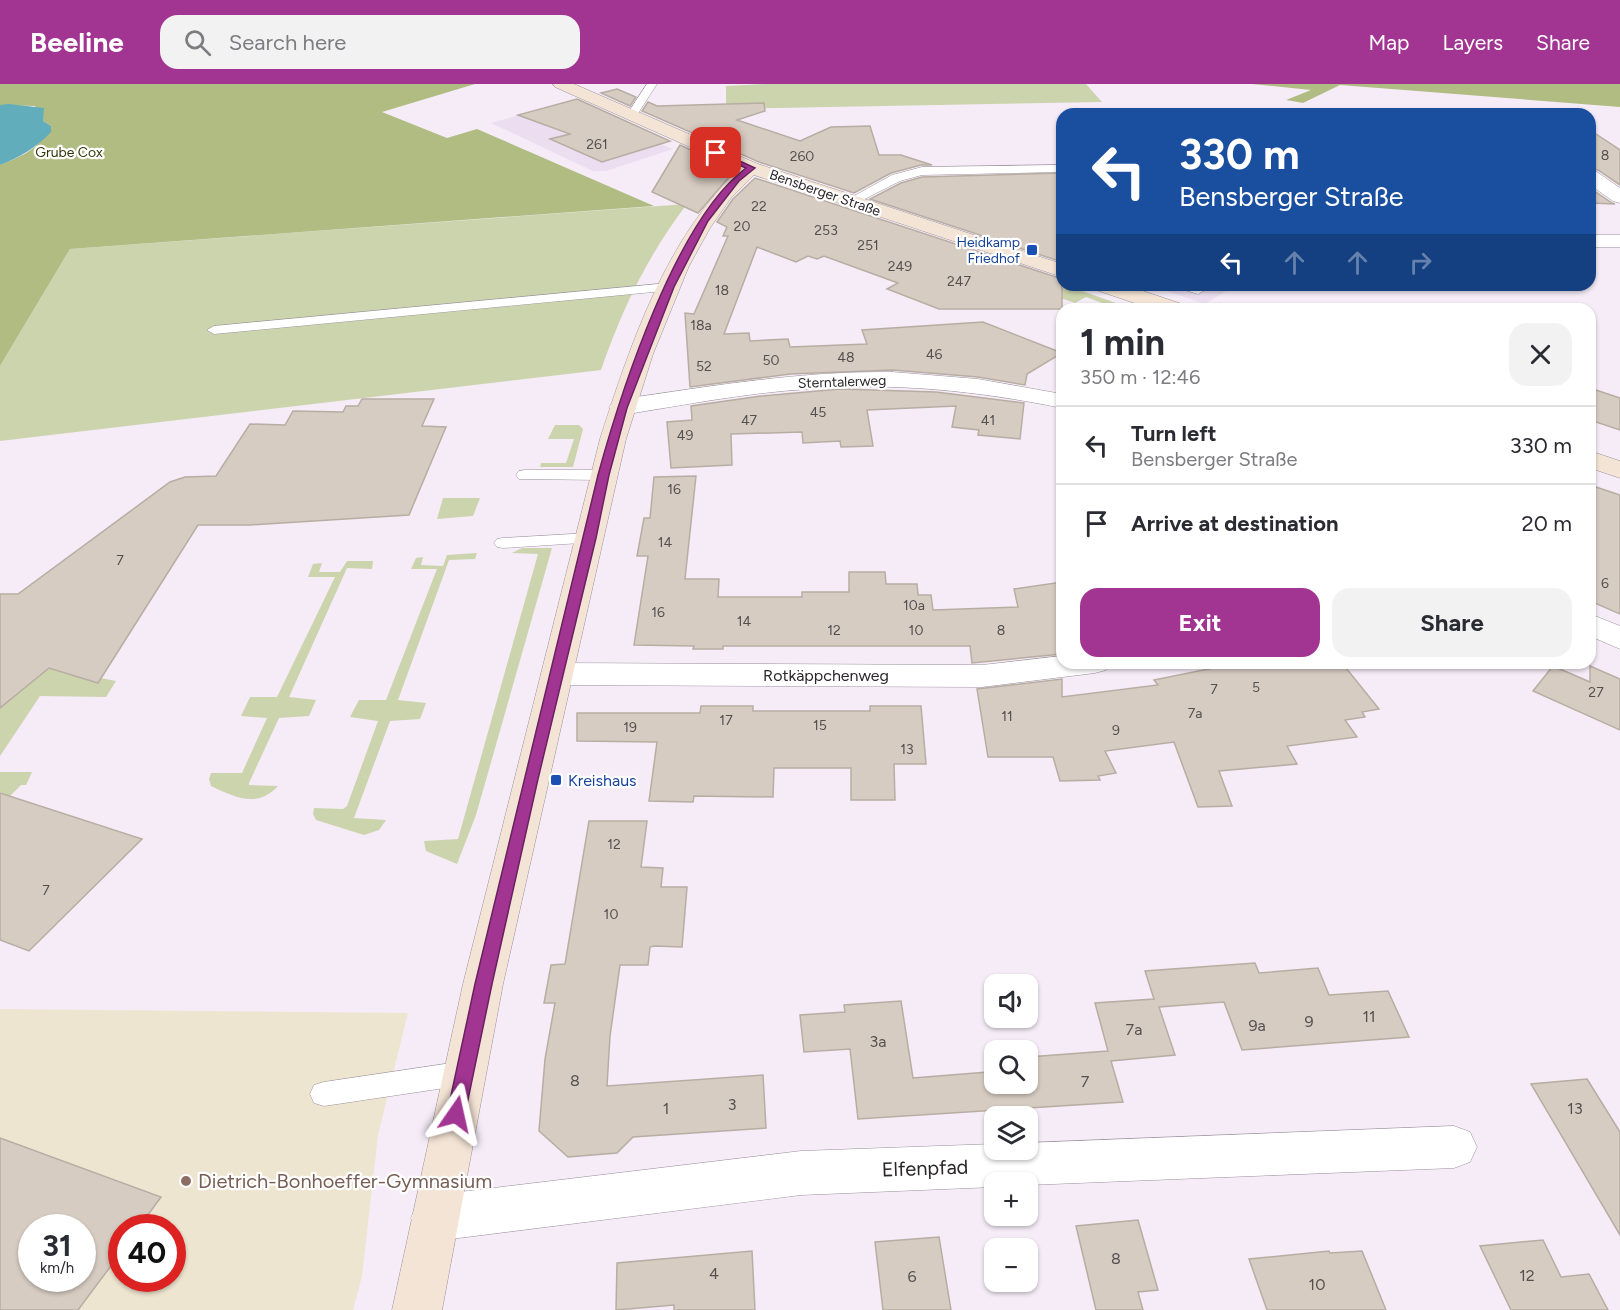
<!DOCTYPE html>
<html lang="en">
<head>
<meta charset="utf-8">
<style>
  body { margin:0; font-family:Figtree,sans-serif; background:#f2f2f3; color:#2b2b33; height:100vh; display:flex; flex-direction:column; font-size:22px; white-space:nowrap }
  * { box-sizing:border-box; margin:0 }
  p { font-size:20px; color:#7c7c81 }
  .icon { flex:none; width:33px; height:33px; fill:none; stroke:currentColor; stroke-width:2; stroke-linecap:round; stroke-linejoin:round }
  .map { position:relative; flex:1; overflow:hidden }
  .sheet { position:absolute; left:1056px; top:219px; width:540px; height:366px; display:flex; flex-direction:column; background:#fff; border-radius:18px; box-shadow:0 2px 4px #0004 }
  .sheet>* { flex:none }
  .top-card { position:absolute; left:1056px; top:24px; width:540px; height:183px; border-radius:18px; box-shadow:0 2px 4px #0004; background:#1a4fa0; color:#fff; overflow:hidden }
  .fabs { position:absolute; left:984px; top:890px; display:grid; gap:12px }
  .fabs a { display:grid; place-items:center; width:54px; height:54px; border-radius:12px; background:#fff; box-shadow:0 2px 4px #0004; font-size:30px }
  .speed { position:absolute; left:18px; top:1130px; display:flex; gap:12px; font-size:30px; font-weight:700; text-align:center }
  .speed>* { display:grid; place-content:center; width:78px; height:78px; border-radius:50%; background:#fff; box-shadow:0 2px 4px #0004; line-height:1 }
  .speed small { font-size:15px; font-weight:400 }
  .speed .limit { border:9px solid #d22; background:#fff; color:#111 }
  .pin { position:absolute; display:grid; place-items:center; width:51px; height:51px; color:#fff; margin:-26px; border-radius:12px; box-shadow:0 3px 9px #0006 }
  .me { position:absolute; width:66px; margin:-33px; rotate:11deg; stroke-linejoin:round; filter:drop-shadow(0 0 4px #0008) }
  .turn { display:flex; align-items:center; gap:21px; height:126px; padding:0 24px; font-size:27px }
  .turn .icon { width:78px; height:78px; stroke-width:2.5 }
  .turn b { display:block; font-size:42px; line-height:51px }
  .lanes { display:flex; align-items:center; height:57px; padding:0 24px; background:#0003; justify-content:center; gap:30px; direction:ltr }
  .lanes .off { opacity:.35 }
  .round { display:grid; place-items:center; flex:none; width:63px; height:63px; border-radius:18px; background:#f2f2f3 }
  .head { display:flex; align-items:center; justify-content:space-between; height:102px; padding:0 24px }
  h1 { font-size:36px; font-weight:700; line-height:45px }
  .action { display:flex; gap:12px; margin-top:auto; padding:12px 24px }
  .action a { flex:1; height:69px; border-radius:18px; background:#a23492; color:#fff; font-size:24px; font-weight:700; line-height:69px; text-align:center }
  .action a+a { background:#f2f2f3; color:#2b2b33 }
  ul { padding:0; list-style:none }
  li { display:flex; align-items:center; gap:18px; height:78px; padding:0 24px; border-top:2px solid #e1e1e2 }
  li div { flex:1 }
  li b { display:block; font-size:22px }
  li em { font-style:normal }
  header { display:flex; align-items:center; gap:36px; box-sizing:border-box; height:84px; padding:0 30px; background:#a23492; color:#fff }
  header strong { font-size:28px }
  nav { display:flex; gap:33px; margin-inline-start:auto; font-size:21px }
  .search { width:420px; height:54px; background:#f2f2f3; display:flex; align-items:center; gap:15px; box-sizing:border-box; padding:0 21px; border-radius:18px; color:#7c7c81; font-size:22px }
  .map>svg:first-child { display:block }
</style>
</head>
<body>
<header>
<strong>Beeline</strong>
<div class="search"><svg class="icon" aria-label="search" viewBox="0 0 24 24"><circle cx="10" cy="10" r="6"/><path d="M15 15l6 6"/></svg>Search here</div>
<nav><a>Map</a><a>Layers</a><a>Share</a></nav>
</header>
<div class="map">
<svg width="1620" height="1226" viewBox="0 0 1620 1226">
  <rect width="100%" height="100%" fill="#f5ecf7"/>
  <g fill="#ecdef0">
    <path d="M566 18 637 50 673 65 606 87H593L491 39Z"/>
    <path d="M1149 201H1236L1205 220Z"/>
  </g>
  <path fill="#eee5d0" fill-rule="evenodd" d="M0 925 408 929 378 1051 362 1192 353 1226H0ZM32 1143H82V1194H32ZM122 1143H172V1194H122Z"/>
  <g fill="#ccd4ad">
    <path d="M765 0H1086L1102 18 726 25V2Z"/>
    <path d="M687 120C648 171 622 225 601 286L0 357V282L70 165Z"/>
    <path d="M1065 201 1133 225H1118L1086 213 1075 219 1025 202Z"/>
    <path d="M555 341H579L583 345 573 383H540L541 379H566L574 355H548Z"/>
    <path d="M443 414H480L473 432 437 435Z"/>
    <path d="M522 464H552L476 731 457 780 426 767 424 757 458 755 538 470 512 469Z"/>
    <path d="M477 469 475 475 449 476 398 616 426 619 420 635 390 637 354 734 386 736 379 746 364 751 316 736 313 730 314 724 343 725 347 722 378 637 350 633 359 616H386L437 485H411L416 474 423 473 421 481 443 482 447 471Z"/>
    <path d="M347 477H373L372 485 347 484 289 613 316 616 309 632 279 634 249 699V701L278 702C258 724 236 714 211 702L209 695 211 689H242L267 634 241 632 250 613H277L335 493H308L313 480 322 479 319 488H340Z"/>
    <path d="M49 584 116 597 106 613 40 612 0 672V624Z"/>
    <path d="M0 688H32L26 701H21L10 712 0 708Z"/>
  </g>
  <g fill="#b1bc83">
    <path d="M0 0H475L382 28 447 54 477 45 654 122 70 165 0 282V81C26 70 36 67 51 42L43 37 35 22 0 21Z"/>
    <path d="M1252 0H1620V23L1340 1 1303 19 1286 16 1311 6Z"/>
  </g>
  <path fill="#62adbc" d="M9 20 44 24 43 37 51 42V48C36 64 20 73 0 81V21Z"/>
  <g fill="#d7ccc2" stroke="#b8ada3" stroke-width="1.5" fill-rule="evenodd">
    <path d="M617 5 636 13 630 22 601 9Z"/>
    <path d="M577 15 670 57 602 78 550 55 570 50 518 31Z"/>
    <path d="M648 18 657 22 764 19 765 27 737 36 800 57 831 43 870 42 879 71H901L932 81H921L891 89 854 109 759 78 642 27Z"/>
    <path d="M1590 46 1620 66V101L1598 86 1590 84Z"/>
    <path d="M680 61 735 86 698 129 652 108Z"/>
    <path d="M1062 89V178L870 115 901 99 922 93Z"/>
    <path d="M755 94 1062 195V225H939L887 205 898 199 824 172 817 175 808 172 796 178 757 163 724 250 749 249 750 257 788 255 790 263 867 260 862 246 983 238 1062 269 1027 290 1025 301 978 293 892 286 790 290 690 303 685 229 694 230 728 152H723L727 143 717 138 733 115Z"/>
    <path d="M1590 104 1612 119 1615 120 1590 119Z"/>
    <path d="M1590 304 1620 314V346L1590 336Z"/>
    <path d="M840 305 936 308 1024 319 1020 355 978 351 979 346 952 343 956 322 867 326 873 362 841 363 840 357 803 359 802 348 731 350 732 381 671 384 667 338 692 336 691 322 761 312Z"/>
    <path d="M362 315H434L422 342 446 343 409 431 250 441H198L98 599 49 584 0 624V510H18L170 398 185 393 216 392 250 340 285 341 293 327 343 328 346 322H358Z"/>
    <path d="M696 392 685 495H719L718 513H802V508H849V488H885L886 500H917L918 511H931L933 526 1018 523 1014 505 1062 498V570L972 579 970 562H723V565H693L694 562 634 561 648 472H637L644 434H650L654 393Z"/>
    <path d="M1590 401 1620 411V530L1590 517Z"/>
    <path d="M1238 579H1342L1379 625 1362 628 1365 633 1345 636 1357 653 1287 662 1297 680 1219 687 1232 722 1198 723 1174 658 1105 667 1116 689 1098 692 1100 696 1060 697 1053 673H988L977 605 1062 595V613L1158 601 1154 596Z"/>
    <path d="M1553 582 1590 598V582L1620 595V646L1533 607Z"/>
    <path d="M701 622H753V627H870V622H921L926 680H894L895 716H851V684H774L773 713 694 712 693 718 649 717 657 658 577 657V629H700Z"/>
    <path d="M0 709 142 755 29 867 0 856Z"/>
    <path d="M589 737H647L641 783 663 784 661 803H687L682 863 654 862 650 863 648 881H620L610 952 607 1002 763 991 766 1044 633 1053 617 1069 568 1073 539 1047 545 975 555 919H544L551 881 565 880Z"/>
    <path d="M1255 879 1259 889 1318 884 1329 911 1388 907 1409 953 1242 966 1224 918 1159 923 1175 971 1111 977 1123 1018 858 1035 850 965 804 968 800 931 845 928 844 921 901 917 913 994 988 988 985 976 994 975V999H1028V973L1108 967 1095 919 1154 915 1145 887Z"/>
    <path d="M1587 995 1620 1048V1151L1531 1000Z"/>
    <path d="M0 1054 161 1113 139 1143H122V1167L78 1226H0ZM32 1143H82V1194H32Z"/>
    <path d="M1138 1136 1158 1206 1138 1208 1143 1226H1096L1076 1142Z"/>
    <path d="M939 1153 951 1226H883L875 1158Z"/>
    <path d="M1543 1156 1561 1193 1589 1190 1608 1226H1511L1480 1162Z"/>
    <path d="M752 1167 755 1226H674V1221L616 1226 617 1179Z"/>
    <path d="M1329 1167 1330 1169 1362 1167 1386 1226H1267L1249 1175Z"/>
  </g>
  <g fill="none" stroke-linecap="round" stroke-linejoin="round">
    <defs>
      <g id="lane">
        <path d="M647 0H657L635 34H627L626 32Z"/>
        <path d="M1062 81V87L1059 88 922 91 900 97 853 121H845L843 118 892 91 922 83Z"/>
        <path d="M669 199 676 203 674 206 214 250 207 246 214 242Z"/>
        <path d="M1176 201H1197L1205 206 1198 210 1178 204Z"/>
        <path d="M525 386H603L609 387 612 391 609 395 603 396 519 395 516 391 519 387Z"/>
        <path d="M590 449 596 450 599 454 596 458 503 464 497 463 494 459 497 455 503 454Z"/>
        <path d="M465 977 475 980 479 989 475 998 465 1001 324 1022 314 1019 310 1010 314 1001 324 998Z"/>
      </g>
      <g id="street">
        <path d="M1590 86 1597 88 1620 104V119L1613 117 1590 101Z"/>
        <rect x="1590" y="151" width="30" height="12"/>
        <path d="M892 288 978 295 1062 310V324C978 307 894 298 808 305 745 309 684 321 622 331L613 328 609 323 613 318 622 315C712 302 801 287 892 288Z"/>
        <path d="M1590 530 1620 542V565L1590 552Z"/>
        <path d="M1062 572V579H1111L1106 586 1095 589 982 603 557 601 546 598 541 590 546 582 557 579 982 581Z"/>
        <path d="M1454 1042 1470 1048 1477 1063 1470 1078 1454 1084 1028 1101V1098H994V1103L801 1111 435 1157 418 1150 411 1134 418 1118 435 1111 801 1067 994 1060V1065H1028V1059Z"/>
      </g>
      <g id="secondary">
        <path d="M553 0H574L758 80 1062 180V193L754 91 731 114 710 144 689 182 653 270 626 355 503 900 442 1226H392L463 900 600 355C631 259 665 156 739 85L555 3Z"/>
        <path d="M1093 201H1125L1182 220 1185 225H1152L1096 206Z"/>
        <path d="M1590 367 1620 377V394L1590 384Z"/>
      </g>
    </defs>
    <use href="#lane" stroke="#9a919c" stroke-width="1"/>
    <use href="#street" stroke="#9a919c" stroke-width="1"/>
    <use href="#secondary" stroke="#9a919c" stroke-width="1"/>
    <use href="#lane" fill="#fff" fill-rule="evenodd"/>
    <use href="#street" fill="#fff" fill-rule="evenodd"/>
    <use href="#secondary" fill="#f4e4d5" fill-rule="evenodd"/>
  </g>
  <path fill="#a23492" stroke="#69225f" stroke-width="1.5" d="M713 67H718L755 84 739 97 708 137 674 203 627 324 609 391 596 454 538 695 492 900 465 1030 463 1036 456 1039 450 1036 447 1030 475 900 598 391C621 307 676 136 746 84L713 70Z"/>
  <g fill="#1a4fb4" stroke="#fff" stroke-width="2">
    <rect x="1026" y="160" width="12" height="12" rx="3"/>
    <rect x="550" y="690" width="12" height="12" rx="3"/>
  </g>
  <circle fill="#8d6e63" stroke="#fff" stroke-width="2" cx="186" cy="1097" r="6"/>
  <g text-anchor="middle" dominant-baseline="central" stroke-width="4.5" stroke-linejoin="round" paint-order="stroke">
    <g font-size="14" fill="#555050">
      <text x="597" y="60">261</text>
      <text x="1605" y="71">8</text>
      <text x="802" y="72">260</text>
      <text x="759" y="122">22</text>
      <text x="742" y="142">20</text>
      <text x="826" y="146">253</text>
      <text x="868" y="161">251</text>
      <text x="900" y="182">249</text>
      <text x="959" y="197">247</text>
      <text x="722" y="206">18</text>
      <text x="701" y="241">18a</text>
      <text x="934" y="270">46</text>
      <text x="846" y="273">48</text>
      <text x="771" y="276">50</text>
      <text x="704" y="282">52</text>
      <text x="818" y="328">45</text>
      <text x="749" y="336">47</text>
      <text x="988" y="336">41</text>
      <text x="685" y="351">49</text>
      <text x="674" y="405">16</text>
      <text x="665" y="458">14</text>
      <text x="120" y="476">7</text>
      <text x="1605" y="499">6</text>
      <text x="914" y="521">10a</text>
      <text x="658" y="528">16</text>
      <text x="744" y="537">14</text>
      <text x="834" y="546">12</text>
      <text x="916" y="546">10</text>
      <text x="1001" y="546">8</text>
      <text x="1256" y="603">5</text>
      <text x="1214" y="605">7</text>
      <text x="1596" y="608">27</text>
      <text x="1195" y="629">7a</text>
      <text x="1007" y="632">11</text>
      <text x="726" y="636">17</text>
      <text x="820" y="641">15</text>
      <text x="630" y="643">19</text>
      <text x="1116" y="646">9</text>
      <text x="907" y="665">13</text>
      <text x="614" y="760">12</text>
      <text x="46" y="806">7</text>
      <text x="611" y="830">10</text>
    </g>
    <g font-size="14" fill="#303609" stroke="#fff">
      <text x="69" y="68">Grube Cox</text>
    </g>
    <g font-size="14" fill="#2a262a" stroke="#fff">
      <text transform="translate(825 109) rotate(19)">Bensberger Straße</text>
      <text transform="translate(842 298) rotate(-2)">Sterntalerweg</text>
    </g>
    <g font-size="14" fill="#164399" stroke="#fff" text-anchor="end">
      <text x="1020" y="158">Heidkamp<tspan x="1020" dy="16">Friedhof</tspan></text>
    </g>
    <g font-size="16" fill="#2a262a" stroke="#fff">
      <text x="826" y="591">Rotkäppchenweg</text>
    </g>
    <g font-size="16" fill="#164399" stroke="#fff" text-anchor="start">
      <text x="568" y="696">Kreishaus</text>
    </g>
    <g font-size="16" fill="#555050">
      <text x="1369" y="932">11</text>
      <text x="1309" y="937">9</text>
      <text x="1257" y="941">9a</text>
      <text x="1134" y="945">7a</text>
      <text x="878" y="957">3a</text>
      <text x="575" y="996">8</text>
      <text x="1085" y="997">7</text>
      <text x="732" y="1020">3</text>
      <text x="666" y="1024">1</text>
      <text x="1575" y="1024">13</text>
      <text x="1116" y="1174">8</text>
      <text x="714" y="1189">4</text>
      <text x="1527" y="1191">12</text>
      <text x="912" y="1192">6</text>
      <text x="1317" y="1200">10</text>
    </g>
    <g font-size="20" fill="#2a262a" stroke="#fff">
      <text transform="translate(925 1084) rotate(-2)">Elfenpfad</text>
    </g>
    <g font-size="20" fill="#785e54" stroke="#fff" text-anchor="start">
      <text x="198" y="1097">Dietrich-Bonhoeffer-Gymnasium</text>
    </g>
  </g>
</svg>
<div class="fabs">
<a><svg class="icon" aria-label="sound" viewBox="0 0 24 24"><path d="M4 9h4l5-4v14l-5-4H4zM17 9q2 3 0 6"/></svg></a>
<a><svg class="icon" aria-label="search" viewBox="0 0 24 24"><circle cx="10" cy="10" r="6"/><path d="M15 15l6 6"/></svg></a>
<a><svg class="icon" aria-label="layers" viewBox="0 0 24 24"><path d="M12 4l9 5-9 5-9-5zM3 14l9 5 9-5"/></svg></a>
<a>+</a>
<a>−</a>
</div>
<div class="speed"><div>31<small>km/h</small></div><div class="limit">40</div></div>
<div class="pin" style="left:716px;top:69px;background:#d93025"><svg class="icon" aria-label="arrive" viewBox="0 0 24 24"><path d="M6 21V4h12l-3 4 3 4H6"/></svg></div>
<svg class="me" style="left:456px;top:1030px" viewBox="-20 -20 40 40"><path d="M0-17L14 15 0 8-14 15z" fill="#a23492" stroke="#fff" stroke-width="4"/></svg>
<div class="top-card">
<div class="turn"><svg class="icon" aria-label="left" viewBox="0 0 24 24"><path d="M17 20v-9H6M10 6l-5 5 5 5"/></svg><div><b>330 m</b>Bensberger Straße</div></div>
<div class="lanes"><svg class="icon" aria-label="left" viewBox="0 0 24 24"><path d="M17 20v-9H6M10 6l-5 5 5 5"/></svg><svg class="icon off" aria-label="ahead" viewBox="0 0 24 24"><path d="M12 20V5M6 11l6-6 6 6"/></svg><svg class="icon off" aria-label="ahead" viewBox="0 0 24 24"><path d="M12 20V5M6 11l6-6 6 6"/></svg><svg class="icon off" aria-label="right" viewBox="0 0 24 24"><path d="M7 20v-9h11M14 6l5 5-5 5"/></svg></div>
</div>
<section class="sheet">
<div class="head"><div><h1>1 min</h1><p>350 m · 12:46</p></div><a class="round"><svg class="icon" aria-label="close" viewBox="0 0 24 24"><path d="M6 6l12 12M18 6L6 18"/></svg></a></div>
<ul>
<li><svg class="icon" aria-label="left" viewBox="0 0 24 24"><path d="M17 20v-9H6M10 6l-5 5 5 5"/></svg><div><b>Turn left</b><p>Bensberger Straße</p></div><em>330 m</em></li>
<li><svg class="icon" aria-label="arrive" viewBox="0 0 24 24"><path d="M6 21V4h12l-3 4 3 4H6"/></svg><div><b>Arrive at destination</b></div><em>20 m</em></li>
</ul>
<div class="action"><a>Exit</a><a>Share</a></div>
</section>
</div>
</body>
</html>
